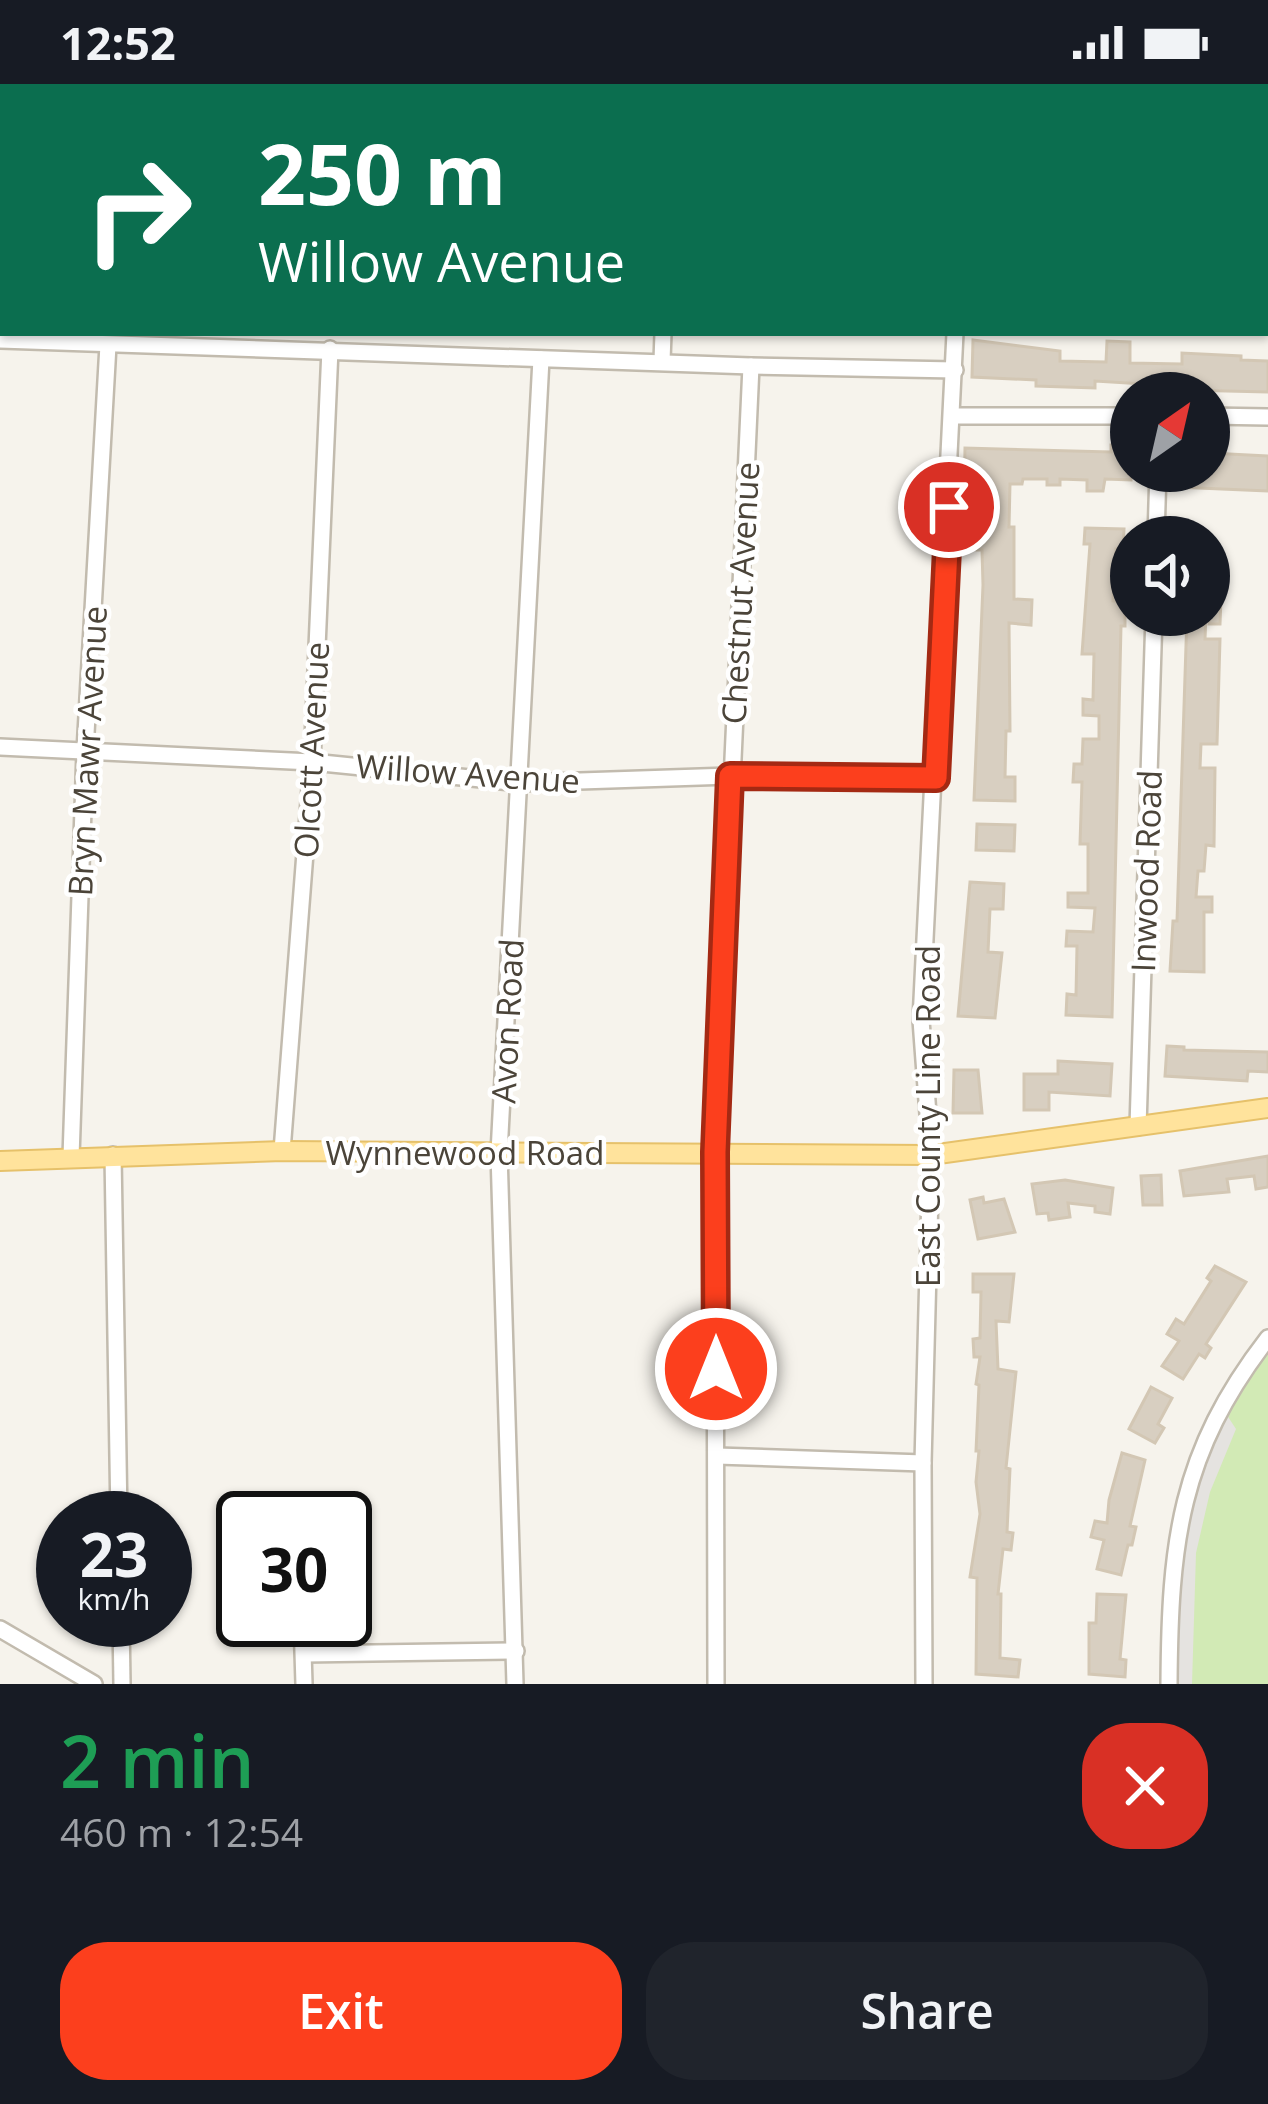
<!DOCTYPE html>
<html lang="en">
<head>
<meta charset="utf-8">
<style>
  body { margin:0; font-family:"Open Sans",sans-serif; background:#20242c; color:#f1f3f6; height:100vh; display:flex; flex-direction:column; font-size:45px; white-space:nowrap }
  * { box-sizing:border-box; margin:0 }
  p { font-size:39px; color:#9ea1a6 }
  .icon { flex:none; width:66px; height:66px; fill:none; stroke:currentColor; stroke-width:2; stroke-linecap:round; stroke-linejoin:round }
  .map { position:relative; height:1600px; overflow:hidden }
  .details { display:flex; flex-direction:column; background:#171b24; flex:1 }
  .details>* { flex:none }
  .banner { position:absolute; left:0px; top:0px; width:1269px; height:252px; box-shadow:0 3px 9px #0004; background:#0b6e4f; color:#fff; overflow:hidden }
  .needle { width:78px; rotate:34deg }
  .fabs { position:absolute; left:1110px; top:288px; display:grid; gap:24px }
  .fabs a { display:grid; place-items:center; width:120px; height:120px; border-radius:50%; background:#171b24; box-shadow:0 3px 9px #0004; font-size:60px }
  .speed { position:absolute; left:36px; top:1407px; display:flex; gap:24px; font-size:60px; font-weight:700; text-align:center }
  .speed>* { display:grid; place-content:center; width:156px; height:156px; border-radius:50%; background:#171b24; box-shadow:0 3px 9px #0004; line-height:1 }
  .speed small { font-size:30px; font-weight:400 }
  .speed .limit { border:6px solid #111; border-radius:18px; background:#fff; color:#111 }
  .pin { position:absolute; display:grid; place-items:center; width:102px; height:102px; color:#fff; margin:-51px; border:6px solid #fff; border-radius:50%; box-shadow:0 3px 12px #0007 }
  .me { position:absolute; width:132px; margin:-66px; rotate:0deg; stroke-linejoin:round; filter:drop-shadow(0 0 9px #0008) }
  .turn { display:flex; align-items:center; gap:42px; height:252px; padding:0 60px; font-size:54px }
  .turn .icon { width:156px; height:156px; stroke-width:2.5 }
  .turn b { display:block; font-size:84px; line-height:102px }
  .round { display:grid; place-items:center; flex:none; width:126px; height:126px; border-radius:48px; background:#20242c }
  .overview { display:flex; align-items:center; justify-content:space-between; height:204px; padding:0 60px }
  h1 { font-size:72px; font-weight:600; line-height:90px; color:#1e9e55 }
  .action { display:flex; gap:24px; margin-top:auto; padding:24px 60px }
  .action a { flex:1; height:138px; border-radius:48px; background:#fc3f1d; color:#fff; font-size:48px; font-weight:600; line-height:138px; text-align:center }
  .action a+a { background:#20242c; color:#f1f3f6 }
  .status { display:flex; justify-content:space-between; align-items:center; height:84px; padding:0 60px; background:#171b24; direction:ltr }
  .status svg { height:33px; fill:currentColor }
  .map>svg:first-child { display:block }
</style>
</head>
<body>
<div class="status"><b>12:52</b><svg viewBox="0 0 49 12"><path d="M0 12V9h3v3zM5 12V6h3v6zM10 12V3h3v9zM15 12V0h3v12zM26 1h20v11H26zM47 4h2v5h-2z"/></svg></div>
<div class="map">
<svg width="1268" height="1600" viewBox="0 0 1268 1600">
  <rect width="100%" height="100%" fill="#f6f3ec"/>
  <path fill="#d2eab5" d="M1268 1268V1600H1180L1191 1442 1232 1321Z"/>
  <path fill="#e5e3e0" d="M1221 1322 1236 1345 1210 1408 1196 1469 1192 1600H1169L1174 1467Z"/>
  <g fill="#d8cfc1" stroke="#d3c7b4" stroke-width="3">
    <path d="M973 256 1060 267V277L1106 278 1107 257 1130 258V279L1182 280V269L1241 272V276L1268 277V308L1144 305V300L1095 297V304L1036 302V296L972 293Z"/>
    <path d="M1111 361 1131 362V396L1105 395 1103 407H1087V396L1060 395V401H1047V395H1023L1022 400H1010L1009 443H1014V515L1032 516 1031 541 1009 539 1010 647H1006L1005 693H1015V717L974 716 983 501 982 466H977L978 441 987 442 988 418 964 417 965 364 1111 368Z"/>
    <path d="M1210 369 1268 372V407L1176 403 1177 387H1209Z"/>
    <path d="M1085 444 1124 445 1123 465H1116L1113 517 1125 518V542H1121L1112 933 1066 931 1067 910 1076 911 1077 862H1066L1067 847 1093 848 1095 824 1068 823V809H1088V760H1080L1082 698H1073L1074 680H1082L1083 655H1099V632L1083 631V615L1093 616 1094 570H1082L1090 460H1084Z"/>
    <path d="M1209 489H1222L1220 540H1209Z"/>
    <path d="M1187 531H1206L1205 555H1220L1217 660H1201L1200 684H1215L1214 762 1206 761 1204 787H1198L1196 813H1212V828H1204V888L1170 887 1173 837H1177Z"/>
    <path d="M977 740 1015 741 1014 767 976 766Z"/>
    <path d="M970 798 1004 800 1003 825H990L988 868 1002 869 995 934 958 932Z"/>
    <path d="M1167 962 1184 963V966L1268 968V988L1248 987 1247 997 1165 992Z"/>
    <path d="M1058 977 1112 980 1110 1012 1049 1008V1026H1024V990H1058Z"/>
    <path d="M954 986H978L982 1029H953Z"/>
    <path d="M1268 1072V1103L1256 1105 1254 1092 1227 1095 1229 1108 1184 1112 1180 1087Z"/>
    <path d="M1161 1091 1162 1121H1143L1141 1092Z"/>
    <path d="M1065 1096 1113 1104 1110 1130 1095 1128V1122L1068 1119 1070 1133 1049 1136 1048 1129 1037 1130 1032 1100Z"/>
    <path d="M983 1113 984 1119 1004 1115 1015 1148 978 1155 970 1116Z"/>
    <path d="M1215 1182 1246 1198 1206 1260 1211 1264 1205 1274 1199 1270 1183 1295 1162 1282 1179 1257 1167 1250 1176 1235 1184 1240 1211 1197 1207 1194Z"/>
    <path d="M973 1190H1014L1009 1238 996 1237 998 1285 1016 1288 1006 1384 1010 1385 1007 1448 1013 1449 1011 1466 1003 1465 998 1510H1001L1000 1574 1020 1576 1018 1593 976 1590 977 1494 970 1493 980 1430 976 1398 979 1367H976L979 1301 976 1300 980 1273H974L973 1255 980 1254 981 1208H973Z"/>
    <path d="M1151 1303 1172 1314 1158 1340 1164 1344 1155 1359 1129 1345Z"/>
    <path d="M1122 1369 1145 1376 1130 1442 1136 1443 1132 1461H1128L1121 1491 1097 1485 1104 1456 1091 1453 1095 1437 1107 1439 1109 1416Z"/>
    <path d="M1097 1510 1126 1511 1120 1575 1126 1576 1125 1593 1089 1590V1539H1096Z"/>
  </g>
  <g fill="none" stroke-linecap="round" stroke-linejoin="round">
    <defs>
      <g id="minor">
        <path d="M673 3V0"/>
        <path d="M963 3V0"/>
        <path d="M1266 125H1268"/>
        <path d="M0 256 751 282 955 286"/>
        <path d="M662 277 663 249"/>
        <path d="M953 332H1131"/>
        <path d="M1209 332 1268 333"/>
        <path d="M1156 453 1158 387"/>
        <path d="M0 663 312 678 520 699 730 692 936 694"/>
        <path d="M1138 1043 1154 531"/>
        <path d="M282 1067 312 678 330 265"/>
        <path d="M113 1071 119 1434"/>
        <path d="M71 1073 85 667 108 261"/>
        <path d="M717 1372 923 1379"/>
        <path d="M121 1536 122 1600"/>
        <path d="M302 1536 304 1600"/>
        <path d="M0 1545 94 1600"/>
        <path d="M304 1570 516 1567"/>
        <path d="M515 1600 499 1069 541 275"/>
        <path d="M716 1600 715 1068 751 282"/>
        <path d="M924 1600 923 1379 931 1071 921 936 955 249"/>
        <path d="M1169 1600C1170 1459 1179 1369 1268 1254"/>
      </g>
      <path id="major" d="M0 1077 282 1067 931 1071 1268 1024"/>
    </defs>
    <use href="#minor" stroke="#c2bbae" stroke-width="20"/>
    <use href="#major" stroke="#e6c16a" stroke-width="22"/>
    <use href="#minor" stroke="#fff" stroke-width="15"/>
    <use href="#major" stroke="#ffe39c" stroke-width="18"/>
  </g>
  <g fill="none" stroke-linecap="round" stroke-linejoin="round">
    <defs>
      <path id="route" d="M716 1285 715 1068 730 692 936 694 949 423"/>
    </defs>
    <use href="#route" stroke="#a42913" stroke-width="30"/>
    <use href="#route" stroke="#fc3f1d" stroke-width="21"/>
  </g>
  <g text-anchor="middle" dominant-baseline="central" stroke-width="9" stroke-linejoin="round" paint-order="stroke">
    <g font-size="33" fill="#4b4439" stroke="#fff">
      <text transform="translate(740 509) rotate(-87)">Chestnut Avenue</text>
      <text transform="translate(311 666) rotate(-87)">Olcott Avenue</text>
      <text transform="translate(87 667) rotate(-87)">Bryn Mawr Avenue</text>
      <text transform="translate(468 689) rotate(4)">Willow Avenue</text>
      <text transform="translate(1146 787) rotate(-88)">Inwood Road</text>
      <text transform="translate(507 937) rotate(-87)">Avon Road</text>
      <text transform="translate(927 1032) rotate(-90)">East County Line Road</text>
      <text x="465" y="1068">Wynnewood Road</text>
    </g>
  </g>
</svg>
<div class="fabs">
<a><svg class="needle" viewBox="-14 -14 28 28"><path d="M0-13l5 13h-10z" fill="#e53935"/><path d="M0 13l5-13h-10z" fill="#9ea1a6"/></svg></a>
<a><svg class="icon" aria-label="sound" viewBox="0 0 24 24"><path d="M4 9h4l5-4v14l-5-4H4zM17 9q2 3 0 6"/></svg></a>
</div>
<div class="speed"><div>23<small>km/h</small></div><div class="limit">30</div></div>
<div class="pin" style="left:949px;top:423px;background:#d93025"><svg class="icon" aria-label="arrive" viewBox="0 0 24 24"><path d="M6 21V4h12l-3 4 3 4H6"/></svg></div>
<svg class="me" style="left:716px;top:1285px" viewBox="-20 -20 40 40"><circle r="17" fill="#fc3f1d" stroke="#fff" stroke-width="3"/><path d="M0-11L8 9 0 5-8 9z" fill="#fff"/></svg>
<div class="banner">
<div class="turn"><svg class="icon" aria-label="right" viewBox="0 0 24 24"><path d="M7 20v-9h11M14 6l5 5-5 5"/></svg><div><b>250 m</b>Willow Avenue</div></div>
</div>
</div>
<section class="details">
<div class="overview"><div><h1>2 min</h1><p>460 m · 12:54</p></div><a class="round" style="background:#d93025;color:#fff"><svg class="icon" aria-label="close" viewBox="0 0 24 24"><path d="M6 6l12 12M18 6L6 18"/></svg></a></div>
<div class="action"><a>Exit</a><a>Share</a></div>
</section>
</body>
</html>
